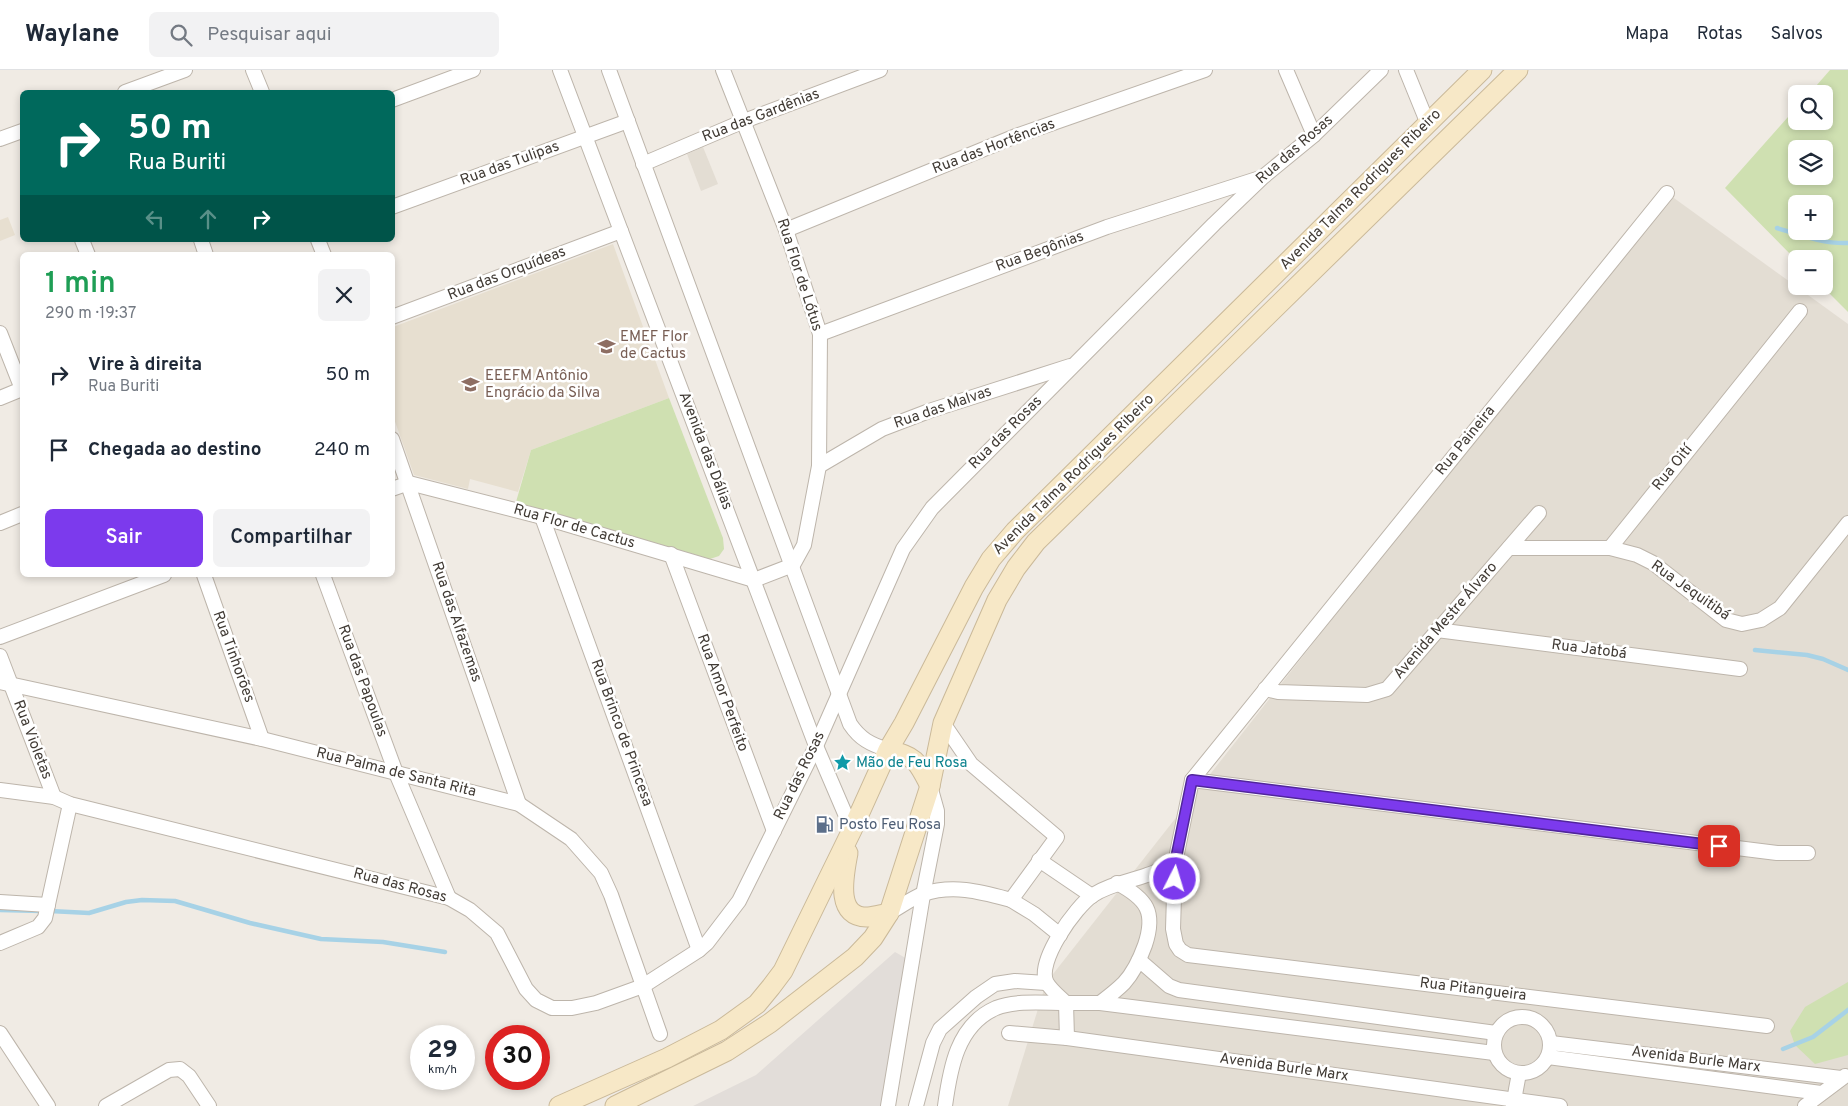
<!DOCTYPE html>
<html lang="pt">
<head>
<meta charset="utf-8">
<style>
  body { margin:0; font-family:Overpass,sans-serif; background:#f2f2f3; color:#1f2937; height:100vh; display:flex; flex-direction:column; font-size:19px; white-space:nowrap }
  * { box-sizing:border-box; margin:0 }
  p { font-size:16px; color:#747a83 }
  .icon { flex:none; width:28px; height:28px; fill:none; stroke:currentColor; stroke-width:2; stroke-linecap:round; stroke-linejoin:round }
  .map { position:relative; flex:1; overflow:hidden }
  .sheet { position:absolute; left:20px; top:182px; width:375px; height:325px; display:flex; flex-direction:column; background:#fff; border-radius:8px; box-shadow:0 2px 8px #0003 }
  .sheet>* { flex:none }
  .banner { position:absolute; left:20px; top:20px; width:375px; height:152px; border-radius:8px; box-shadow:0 2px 8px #0003; background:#00695c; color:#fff; overflow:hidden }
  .tools { position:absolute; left:1788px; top:15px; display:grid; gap:10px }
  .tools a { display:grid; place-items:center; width:45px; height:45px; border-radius:8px; background:#fff; box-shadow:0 2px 8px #0003; font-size:25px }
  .speed { position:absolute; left:410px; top:955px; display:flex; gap:10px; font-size:25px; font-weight:700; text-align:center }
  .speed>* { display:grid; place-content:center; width:65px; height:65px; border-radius:50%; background:#fff; box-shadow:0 2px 8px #0003; line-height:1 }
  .speed small { font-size:12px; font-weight:400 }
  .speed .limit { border:8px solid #d22; background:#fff; color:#111 }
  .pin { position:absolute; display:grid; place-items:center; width:42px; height:42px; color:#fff; margin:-21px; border-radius:10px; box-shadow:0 2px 8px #0006 }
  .me { position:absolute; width:55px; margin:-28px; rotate:5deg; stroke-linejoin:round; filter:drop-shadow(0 0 4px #0008) }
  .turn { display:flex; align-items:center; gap:18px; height:105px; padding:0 25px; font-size:22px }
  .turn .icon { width:65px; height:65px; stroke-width:2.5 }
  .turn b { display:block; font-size:35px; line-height:42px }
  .lanes { display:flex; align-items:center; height:48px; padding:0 25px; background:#0003; justify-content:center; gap:25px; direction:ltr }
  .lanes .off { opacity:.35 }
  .round { display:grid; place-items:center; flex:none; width:52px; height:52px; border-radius:8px; background:#f2f2f3 }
  .summary { display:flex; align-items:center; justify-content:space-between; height:85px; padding:0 25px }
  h1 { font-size:30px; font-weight:600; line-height:38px; color:#1e9e55 }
  .action { display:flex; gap:10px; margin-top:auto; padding:10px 25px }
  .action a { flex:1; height:58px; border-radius:8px; background:#7c3aed; color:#fff; font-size:20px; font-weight:600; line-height:58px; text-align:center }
  .action a+a { background:#f2f2f3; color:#1f2937 }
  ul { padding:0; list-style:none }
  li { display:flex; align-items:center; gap:15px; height:75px; padding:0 25px }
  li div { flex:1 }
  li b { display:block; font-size:19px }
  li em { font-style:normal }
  header { display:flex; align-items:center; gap:30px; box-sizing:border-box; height:70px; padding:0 25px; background:#fff; border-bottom:1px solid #e0e1e3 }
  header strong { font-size:24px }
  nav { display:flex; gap:28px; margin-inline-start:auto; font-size:18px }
  .search { width:350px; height:45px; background:#f2f2f3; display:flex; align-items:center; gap:12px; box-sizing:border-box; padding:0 18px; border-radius:8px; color:#747a83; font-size:19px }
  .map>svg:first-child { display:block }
</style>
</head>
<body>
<header>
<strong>Waylane</strong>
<div class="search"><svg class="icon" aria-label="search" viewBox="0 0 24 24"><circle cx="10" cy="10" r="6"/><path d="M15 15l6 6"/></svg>Pesquisar aqui</div>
<nav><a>Mapa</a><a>Rotas</a><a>Salvos</a></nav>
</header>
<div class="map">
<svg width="1848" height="1036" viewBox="0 0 1848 1036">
  <rect width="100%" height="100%" fill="#f0ebe4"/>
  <g fill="#e3ddd3">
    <path d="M703 77 718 114 701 121 687 84Z"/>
    <path d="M1667 123 1848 254V1036H1008L1046 913Z"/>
  </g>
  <path fill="#e2ddd9" d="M895 882 909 890 885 1036H693L756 1005Z"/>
  <g fill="#e7dfd0">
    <path d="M8 147 15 165 0 171V150Z"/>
    <path d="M613 174 669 328 531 380 518 422 470 409 468 419 414 405 393 346V257Z"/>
  </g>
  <g fill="#cfe0b1" fill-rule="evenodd">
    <path d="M1830 0H1848V242L1822 216 1824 189 1796 190 1725 118 1796 38V51H1824V24H1809ZM1796 79H1824V106H1796ZM1796 134H1824V161H1796Z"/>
    <path d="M669 328 723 468 724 479 719 486 710 489 516 432 531 380Z"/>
    <path d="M1848 912V985L1815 994 1795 975 1790 961 1805 937Z"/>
  </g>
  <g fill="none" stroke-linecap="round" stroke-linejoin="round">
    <g stroke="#a7d2e6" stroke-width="4.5">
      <path d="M1777 158C1800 165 1823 174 1848 173"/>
      <path d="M1755 580 1807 585 1823 589 1848 600"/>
      <path d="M0 840 42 841"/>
      <path d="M50 841 89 843 126 832 142 830 175 831 250 853 321 869 383 872 445 882"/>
      <path d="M1783 979 1813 967 1848 940"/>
    </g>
    <defs>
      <g id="street">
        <path d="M253 0 262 22"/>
        <path d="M560 0 816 676 852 760"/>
        <path d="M609 0 850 654C860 669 870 674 888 680"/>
        <path d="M723 0 786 160 820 264 819 396 804 475 793 495 754 510"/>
        <path d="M1286 0 1314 65"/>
        <path d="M1406 0 1428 54"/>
        <path d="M125 22 185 0"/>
        <path d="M392 30 473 0"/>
        <path d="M0 69 22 61"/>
        <path d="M643 94 744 51 880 0"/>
        <path d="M1667 123 1192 710 1175 793 1173 859 1176 874 1180 880 1188 885 1767 956"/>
        <path d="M392 137 628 51"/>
        <path d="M786 160 1016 66 1205 0"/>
        <path d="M82 170 88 185"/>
        <path d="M201 170 206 185"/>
        <path d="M318 170 324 185"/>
        <path d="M392 247 621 161"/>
        <path d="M0 263 22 319"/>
        <path d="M820 264 1107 157 1260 108"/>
        <path d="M0 328 22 319"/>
        <path d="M392 369 519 734"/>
        <path d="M819 396 882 359 929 341 1070 296"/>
        <path d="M392 419 409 413 542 447 754 510"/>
        <path d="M542 447 699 880"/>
        <path d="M0 453 22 444"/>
        <path d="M1509 478H1610L1800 241"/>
        <path d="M1610 478 1637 485 1653 493 1726 550 1742 554 1761 550 1780 538 1848 453"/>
        <path d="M671 484 774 761"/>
        <path d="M204 505 262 669"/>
        <path d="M323 505 396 703 449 828"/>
        <path d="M1437 560 1740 599"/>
        <path d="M0 567 164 505"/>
        <path d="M0 586 54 727"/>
        <path d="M0 612 262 669 519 734 571 769 601 803 611 825 660 964"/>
        <path d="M1265 619 1278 622 1367 625 1387 619 1539 443"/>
        <path d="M1192 710 1777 783H1808"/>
        <path d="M0 720 54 727 70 734 449 828 470 840 497 863 526 919 536 930 552 938H572L596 933 643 916 699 880 707 873 739 831 816 676 903 479 932 438 1214 154 1263 107 1314 65 1381 0"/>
        <path d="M1039 790 1092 826"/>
        <path d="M1175 793C1166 797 1157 802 1147 805 1128 812 1110 814 1093 825 1076 836 1035 893 1047 913 1051 920 1060 927 1066 933H1100L1494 983"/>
        <path d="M1011 830 1034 844 1060 865"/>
        <path d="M0 832 48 835"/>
        <path d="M889 843C900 837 912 828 923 824 954 814 981 822 1011 830L1057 767 971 694 943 653"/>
        <path d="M0 873 38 857 45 848 70 734"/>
        <path d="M1139 890 1169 916 1179 920 1496 963"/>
        <path d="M1100 933C1108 927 1117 920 1124 913 1134 902 1140 889 1145 875 1156 842 1147 829 1117 813"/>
        <circle cx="1522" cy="975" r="28"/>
        <path d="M0 963 48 1036"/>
        <path d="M1009 963 1067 968 1560 1036"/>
        <path d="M1551 973 1841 1008"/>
        <path d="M1548 987 1821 1023"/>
        <path d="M106 1036 169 1000 180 999 189 1006 209 1036"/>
        <path d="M888 1036 923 825 937 754V741L930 716"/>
        <path d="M916 1036 933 973 940 959 976 927 995 914 1015 911 1046 913"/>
        <path d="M945 1036C950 999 957 955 996 938 1016 930 1044 933 1066 933L1067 968"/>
        <path d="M1513 1036 1519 1003"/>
        <path d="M1805 1036 1845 1006"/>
      </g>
      <g id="secondary">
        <path d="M888 680C916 687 917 690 930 716"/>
        <path d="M848 783C844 805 834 849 869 847 876 846 883 844 889 843"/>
        <path d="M559 1036 667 988 721 960 757 934 771 917 783 901 852 760 888 680 904 653 974 517 991 489 1015 461 1482 0"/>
        <path d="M615 1036 727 981 770 953 855 887 873 868 889 843 930 716 943 653 997 530 1016 498 1036 472 1518 0"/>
      </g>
    </defs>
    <use href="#street" stroke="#bdb5ab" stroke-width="16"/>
    <use href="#secondary" stroke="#cab999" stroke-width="21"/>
    <use href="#street" stroke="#fff" stroke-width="14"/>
    <use href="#secondary" stroke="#f7e8c7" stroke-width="19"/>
  </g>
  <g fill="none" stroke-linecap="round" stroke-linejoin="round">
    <defs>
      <path id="route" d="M1175 809V793L1192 710 1719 776"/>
    </defs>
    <use href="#route" stroke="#51269a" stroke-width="12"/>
    <use href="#route" stroke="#7c3aed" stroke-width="9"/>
  </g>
  <defs>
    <symbol id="school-bare" viewBox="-9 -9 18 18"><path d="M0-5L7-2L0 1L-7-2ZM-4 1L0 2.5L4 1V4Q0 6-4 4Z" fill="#8d6e63" stroke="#fff" stroke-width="2.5" paint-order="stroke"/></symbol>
    <symbol id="sight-bare" viewBox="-9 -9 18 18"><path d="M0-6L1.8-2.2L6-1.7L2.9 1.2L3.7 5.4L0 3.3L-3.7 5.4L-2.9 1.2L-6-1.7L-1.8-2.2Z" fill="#0f9aa8" stroke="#fff" stroke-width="2.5" paint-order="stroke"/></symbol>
    <symbol id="fuel-bare" viewBox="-9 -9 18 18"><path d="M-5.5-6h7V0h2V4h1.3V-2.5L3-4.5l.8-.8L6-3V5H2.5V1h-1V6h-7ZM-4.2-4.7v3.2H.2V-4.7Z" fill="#5c6f8a" stroke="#fff" stroke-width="2.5" paint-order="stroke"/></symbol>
  </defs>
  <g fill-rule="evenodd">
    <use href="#school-bare" x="594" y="264" width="25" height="25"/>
    <use href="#school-bare" x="458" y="302" width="25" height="25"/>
    <use href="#sight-bare" x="830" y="680" width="25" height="25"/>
    <use href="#fuel-bare" x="812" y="742" width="25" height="25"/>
  </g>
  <g text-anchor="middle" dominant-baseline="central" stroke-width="5" stroke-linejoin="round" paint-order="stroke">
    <g font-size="15" fill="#413b35" stroke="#fff">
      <text transform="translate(761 46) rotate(-21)">Rua das Gardênias</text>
      <text transform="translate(994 77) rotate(-21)">Rua das Hortências</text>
      <text transform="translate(1295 80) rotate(-41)">Rua das Rosas</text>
      <text transform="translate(510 94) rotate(-20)">Rua das Tulipas</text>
      <text transform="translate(1361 120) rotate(-45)">Avenida Talma Rodrigues Ribeiro</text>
      <text transform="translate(1040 182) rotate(-20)">Rua Begônias</text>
      <text transform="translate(507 204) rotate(-21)">Rua das Orquídeas</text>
      <text transform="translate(799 205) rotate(72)">Rua Flor de Lótus</text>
      <text transform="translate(943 338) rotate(-19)">Rua das Malvas</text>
      <text transform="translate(1006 363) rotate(-45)">Rua das Rosas</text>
      <text transform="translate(1466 371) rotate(-51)">Rua Paineira</text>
      <text transform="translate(705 381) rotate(69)">Avenida das Dálias</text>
      <text transform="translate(1673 398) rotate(-51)">Rua Oití</text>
      <text transform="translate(1074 405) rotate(-45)">Avenida Talma Rodrigues Ribeiro</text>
      <text transform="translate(574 457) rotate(16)">Rua Flor de Cactus</text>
      <text transform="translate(1690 521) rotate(35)">Rua Jequitibá</text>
      <text transform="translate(1446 551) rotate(-49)">Avenida Mestre Álvaro</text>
      <text transform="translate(456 552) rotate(71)">Rua das Alfazemas</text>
      <text transform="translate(1589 580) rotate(7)">Rua Jatobá</text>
      <text transform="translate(233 587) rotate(70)">Rua Tinhorões</text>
      <text transform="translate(362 611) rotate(70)">Rua das Papoulas</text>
      <text transform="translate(722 623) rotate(70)">Rua Amor Perfeito</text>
      <text transform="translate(621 663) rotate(70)">Rua Brinco de Princesa</text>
      <text transform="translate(32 670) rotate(69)">Rua Violetas</text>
      <text transform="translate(396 703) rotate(14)">Rua Palma de Santa Rita</text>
      <text transform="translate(800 706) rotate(-64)">Rua das Rosas</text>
      <text transform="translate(400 816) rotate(15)">Rua das Rosas</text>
      <text transform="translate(1473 920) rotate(7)">Rua Pitangueira</text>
      <text transform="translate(1696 990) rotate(7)">Avenida Burle Marx</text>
      <text transform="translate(1284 998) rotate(8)">Avenida Burle Marx</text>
    </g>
    <g font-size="15" fill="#785e54" stroke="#fff" text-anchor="start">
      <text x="620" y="267">EMEF Flor<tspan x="620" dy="17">de Cactus</tspan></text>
      <text x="485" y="306">EEEFM Antônio<tspan x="485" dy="17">Engrácio da Silva</tspan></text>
    </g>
    <g font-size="15" fill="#0d838f" stroke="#fff" text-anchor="start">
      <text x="856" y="693">Mão de Feu Rosa</text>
    </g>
    <g font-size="15" fill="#4e5e75" stroke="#fff" text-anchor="start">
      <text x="839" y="755">Posto Feu Rosa</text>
    </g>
  </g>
</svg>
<div class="tools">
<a><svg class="icon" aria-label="search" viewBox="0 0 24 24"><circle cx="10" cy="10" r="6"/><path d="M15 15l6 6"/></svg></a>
<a><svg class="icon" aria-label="layers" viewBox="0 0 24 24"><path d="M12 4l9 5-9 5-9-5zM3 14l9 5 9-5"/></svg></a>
<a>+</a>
<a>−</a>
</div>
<div class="speed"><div>29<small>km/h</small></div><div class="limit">30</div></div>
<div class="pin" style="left:1719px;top:776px;background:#d93025"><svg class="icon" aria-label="arrive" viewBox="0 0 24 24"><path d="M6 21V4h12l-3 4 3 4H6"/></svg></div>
<svg class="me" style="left:1175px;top:809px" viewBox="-20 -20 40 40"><circle r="17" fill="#7c3aed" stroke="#fff" stroke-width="3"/><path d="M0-11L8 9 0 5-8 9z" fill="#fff"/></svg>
<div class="banner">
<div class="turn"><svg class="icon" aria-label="right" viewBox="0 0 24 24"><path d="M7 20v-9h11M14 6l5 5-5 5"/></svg><div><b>50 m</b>Rua Buriti</div></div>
<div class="lanes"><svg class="icon off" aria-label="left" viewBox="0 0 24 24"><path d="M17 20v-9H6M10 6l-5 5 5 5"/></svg><svg class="icon off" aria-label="ahead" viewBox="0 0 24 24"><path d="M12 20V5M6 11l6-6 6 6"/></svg><svg class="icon" aria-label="right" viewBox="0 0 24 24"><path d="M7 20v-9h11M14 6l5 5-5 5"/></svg></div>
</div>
<section class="sheet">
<div class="summary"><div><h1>1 min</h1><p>290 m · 19:37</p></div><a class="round"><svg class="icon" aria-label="close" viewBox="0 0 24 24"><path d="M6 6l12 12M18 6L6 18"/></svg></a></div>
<ul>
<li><svg class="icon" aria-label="right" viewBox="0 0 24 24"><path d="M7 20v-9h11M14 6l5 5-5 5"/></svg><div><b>Vire à direita</b><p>Rua Buriti</p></div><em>50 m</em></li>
<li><svg class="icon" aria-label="arrive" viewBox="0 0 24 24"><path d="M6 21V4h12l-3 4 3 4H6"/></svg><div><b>Chegada ao destino</b></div><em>240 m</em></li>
</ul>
<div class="action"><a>Sair</a><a>Compartilhar</a></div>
</section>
</div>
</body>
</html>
